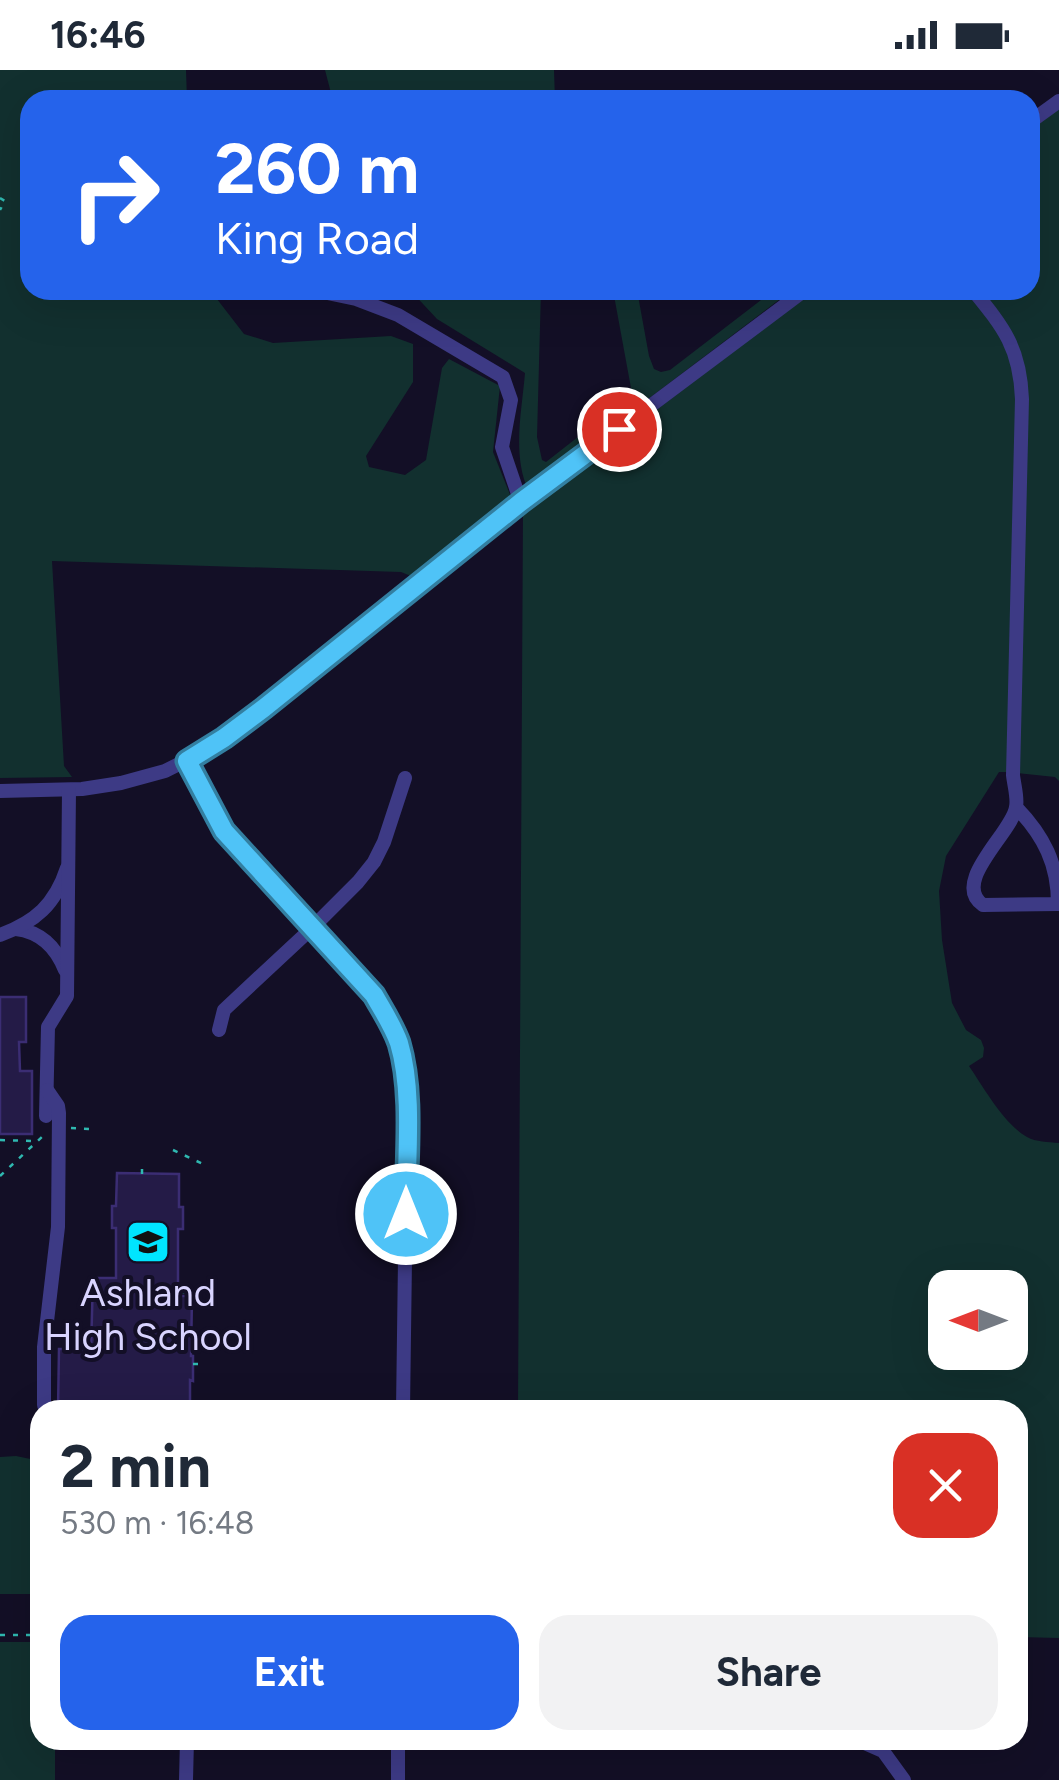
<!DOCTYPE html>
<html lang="en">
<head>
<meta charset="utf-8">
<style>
  body { margin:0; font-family:Figtree,sans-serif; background:#f2f2f3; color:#1f2937; height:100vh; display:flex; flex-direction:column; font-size:38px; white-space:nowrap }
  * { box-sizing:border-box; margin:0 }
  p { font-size:32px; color:#747a83 }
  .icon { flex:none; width:55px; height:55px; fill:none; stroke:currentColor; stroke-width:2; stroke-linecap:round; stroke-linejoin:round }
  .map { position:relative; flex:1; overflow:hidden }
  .details { position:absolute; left:30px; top:1330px; width:998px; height:350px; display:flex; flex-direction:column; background:#fff; border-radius:30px; box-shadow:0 10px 40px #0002 }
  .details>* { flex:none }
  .hud { position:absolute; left:20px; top:20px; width:1020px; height:210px; border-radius:30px; box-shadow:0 10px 40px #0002; background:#2563eb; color:#fff; overflow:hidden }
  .needle { width:65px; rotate:270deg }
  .buttons { position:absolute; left:928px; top:1200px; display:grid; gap:20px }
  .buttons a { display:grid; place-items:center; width:100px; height:100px; border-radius:20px; background:#fff; box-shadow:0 10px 40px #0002; font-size:50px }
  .pin { position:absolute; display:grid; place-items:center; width:85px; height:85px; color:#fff; margin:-42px; border:5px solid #fff; border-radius:50%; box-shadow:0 2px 10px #0007 }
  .me { position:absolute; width:110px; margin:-55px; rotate:0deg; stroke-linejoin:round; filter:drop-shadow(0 0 8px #0008) }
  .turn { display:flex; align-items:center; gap:35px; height:210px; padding:0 30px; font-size:45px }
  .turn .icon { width:130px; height:130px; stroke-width:2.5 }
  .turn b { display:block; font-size:70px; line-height:85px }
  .round { display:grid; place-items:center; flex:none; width:105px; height:105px; border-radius:30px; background:#f2f2f3 }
  .summary { display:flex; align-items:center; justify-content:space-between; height:170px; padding:0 30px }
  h1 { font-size:60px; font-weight:700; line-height:75px }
  .action { display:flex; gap:20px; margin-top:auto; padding:20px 30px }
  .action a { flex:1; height:115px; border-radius:30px; background:#2563eb; color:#fff; font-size:40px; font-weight:700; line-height:115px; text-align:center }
  .action a+a { background:#f2f2f3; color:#1f2937 }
  .status { display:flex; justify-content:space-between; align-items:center; height:70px; padding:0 50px; background:#fff; direction:ltr }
  .status svg { height:28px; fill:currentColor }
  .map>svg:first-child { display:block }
</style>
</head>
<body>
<div class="status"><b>16:46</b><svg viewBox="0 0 49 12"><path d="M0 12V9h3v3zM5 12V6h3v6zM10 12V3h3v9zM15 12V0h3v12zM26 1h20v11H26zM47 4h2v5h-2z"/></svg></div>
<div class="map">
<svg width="1059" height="1710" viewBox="0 0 1059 1710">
  <rect width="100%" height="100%" fill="#130f26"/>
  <g fill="#12302f" fill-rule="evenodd">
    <path d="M0 0H186L187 30H30V220H210L244 264 273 273 391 266 413 274V312L366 386 369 397 405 405 426 390 442 298 449 289 500 316 493 382 513 432 416 508 401 502 52 491 64 696 72 707 0 708Z"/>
    <path d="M325 0H554L555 30H328L331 23Z"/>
    <path d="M1059 39V711L1055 707 1017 703 1024 305 978 220H1030V60Z"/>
    <path d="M410 220H541L537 367 542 390 546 392 629 327 631 318 613 220H637L649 286 654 299 661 302 670 300 774 220H792L528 420C512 384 522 340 525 303L437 249Z"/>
    <path d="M815 220H966L988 247 1008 278 1017 313 1010 702H999L946 786 939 821 942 870 952 933 966 960 981 970 984 978 983 987 969 996C984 1018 1004 1054 1027 1067 1036 1072 1048 1072 1059 1073V1568L1018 1567V1340H518L523 441ZM945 1218H1010V1282H945Z"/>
    <path d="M16 1386 40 1391 39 1524H0V1387Z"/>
    <path d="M0 1572H40V1670H55V1710H0Z"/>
  </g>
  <g fill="#241b47" stroke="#3b2d73" stroke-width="2.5">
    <path d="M0 927H26V972H19L20 1001H32V1064H0Z"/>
    <path d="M117 1103 179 1104V1137H183V1159H178V1216H180V1226H192L191 1286H193V1311L190 1310V1340H58L59 1279H91L93 1208H116V1158H112V1136H116Z"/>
  </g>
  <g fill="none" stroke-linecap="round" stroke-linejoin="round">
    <g stroke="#2fb8b0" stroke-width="2.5" stroke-dasharray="5 8" stroke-linecap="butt">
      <path d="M0 128 5 131 0 140"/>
      <path d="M71 1058 90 1059"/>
      <path d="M0 1070 33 1071"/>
      <path d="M173 1080 203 1094"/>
      <path d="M142 1104V1098"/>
      <path d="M0 1106 43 1066"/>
      <path d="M180 1222H201"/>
      <path d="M193 1294H201"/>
      <path d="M0 1565H40"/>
    </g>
    <g stroke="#3d3a85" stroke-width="14">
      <path d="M1030 52 1059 31"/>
      <path d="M313 220 356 229 398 245 503 307 511 330 502 377 521 433"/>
      <path d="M973 220C1004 258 1020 278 1022 329L1013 705C1014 715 1018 728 1016 737 1013 762 950 812 983 835L1058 834C1058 794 1044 766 1016 737"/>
      <path d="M187 691 224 761 374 925C399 967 404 990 407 1038L403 1340"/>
      <path d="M0 721 82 719 121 713 165 701 201 683 265 638 521 433 805 220"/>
      <path d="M16 859C41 862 56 877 65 900"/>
      <path d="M0 865C35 852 55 835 67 798"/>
      <path d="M219 960 224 940 312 858 358 812 374 792 384 772 405 708"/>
      <path d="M46 1046 48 957 67 926 69 720"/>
      <path d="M44 1335V1277L58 1157 59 1043 58 1036 47 1020"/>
      <path d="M858 1670 883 1681 904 1710"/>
      <path d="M186 1710 187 1670"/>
      <path d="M398 1710V1670"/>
    </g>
  </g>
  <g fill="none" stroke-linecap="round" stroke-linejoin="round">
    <defs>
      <path id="route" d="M406 1144C406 1091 414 1023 399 973 393 956 383 941 374 925L224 761 187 691 224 668 264 638 521 432 619 359"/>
    </defs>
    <use href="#route" stroke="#337fa1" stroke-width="25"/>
    <use href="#route" stroke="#4fc3f7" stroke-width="18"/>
  </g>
  <defs>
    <symbol id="school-square" viewBox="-11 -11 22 22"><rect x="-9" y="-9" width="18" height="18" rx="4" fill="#00e5ff" stroke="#130f26"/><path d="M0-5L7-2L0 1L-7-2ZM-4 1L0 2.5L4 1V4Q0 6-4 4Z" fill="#111"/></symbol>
  </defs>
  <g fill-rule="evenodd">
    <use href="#school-square" x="123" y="1147" width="50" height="50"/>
  </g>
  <g text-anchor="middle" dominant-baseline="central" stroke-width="8" stroke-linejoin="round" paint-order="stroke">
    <g font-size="38" fill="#d9d4ff" stroke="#130f26">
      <text x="148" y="1223">Ashland<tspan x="148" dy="44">High School</tspan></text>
    </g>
  </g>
</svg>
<div class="buttons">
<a><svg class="needle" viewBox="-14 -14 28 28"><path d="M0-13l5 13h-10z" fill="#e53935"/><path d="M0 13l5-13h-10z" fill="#747a83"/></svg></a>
</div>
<div class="pin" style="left:619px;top:359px;background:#d93025"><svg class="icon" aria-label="arrive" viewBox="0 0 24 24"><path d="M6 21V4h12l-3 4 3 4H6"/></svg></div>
<svg class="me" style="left:406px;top:1144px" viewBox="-20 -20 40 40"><circle r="17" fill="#4fc3f7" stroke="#fff" stroke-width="3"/><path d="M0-11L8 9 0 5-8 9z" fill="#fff"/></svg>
<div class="hud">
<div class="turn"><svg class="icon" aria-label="right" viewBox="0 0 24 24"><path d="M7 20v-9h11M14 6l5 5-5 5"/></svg><div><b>260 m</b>King Road</div></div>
</div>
<section class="details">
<div class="summary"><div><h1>2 min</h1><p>530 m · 16:48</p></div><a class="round" style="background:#d93025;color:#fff"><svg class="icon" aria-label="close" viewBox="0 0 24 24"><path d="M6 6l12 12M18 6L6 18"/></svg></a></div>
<div class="action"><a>Exit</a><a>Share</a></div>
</section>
</div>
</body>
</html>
